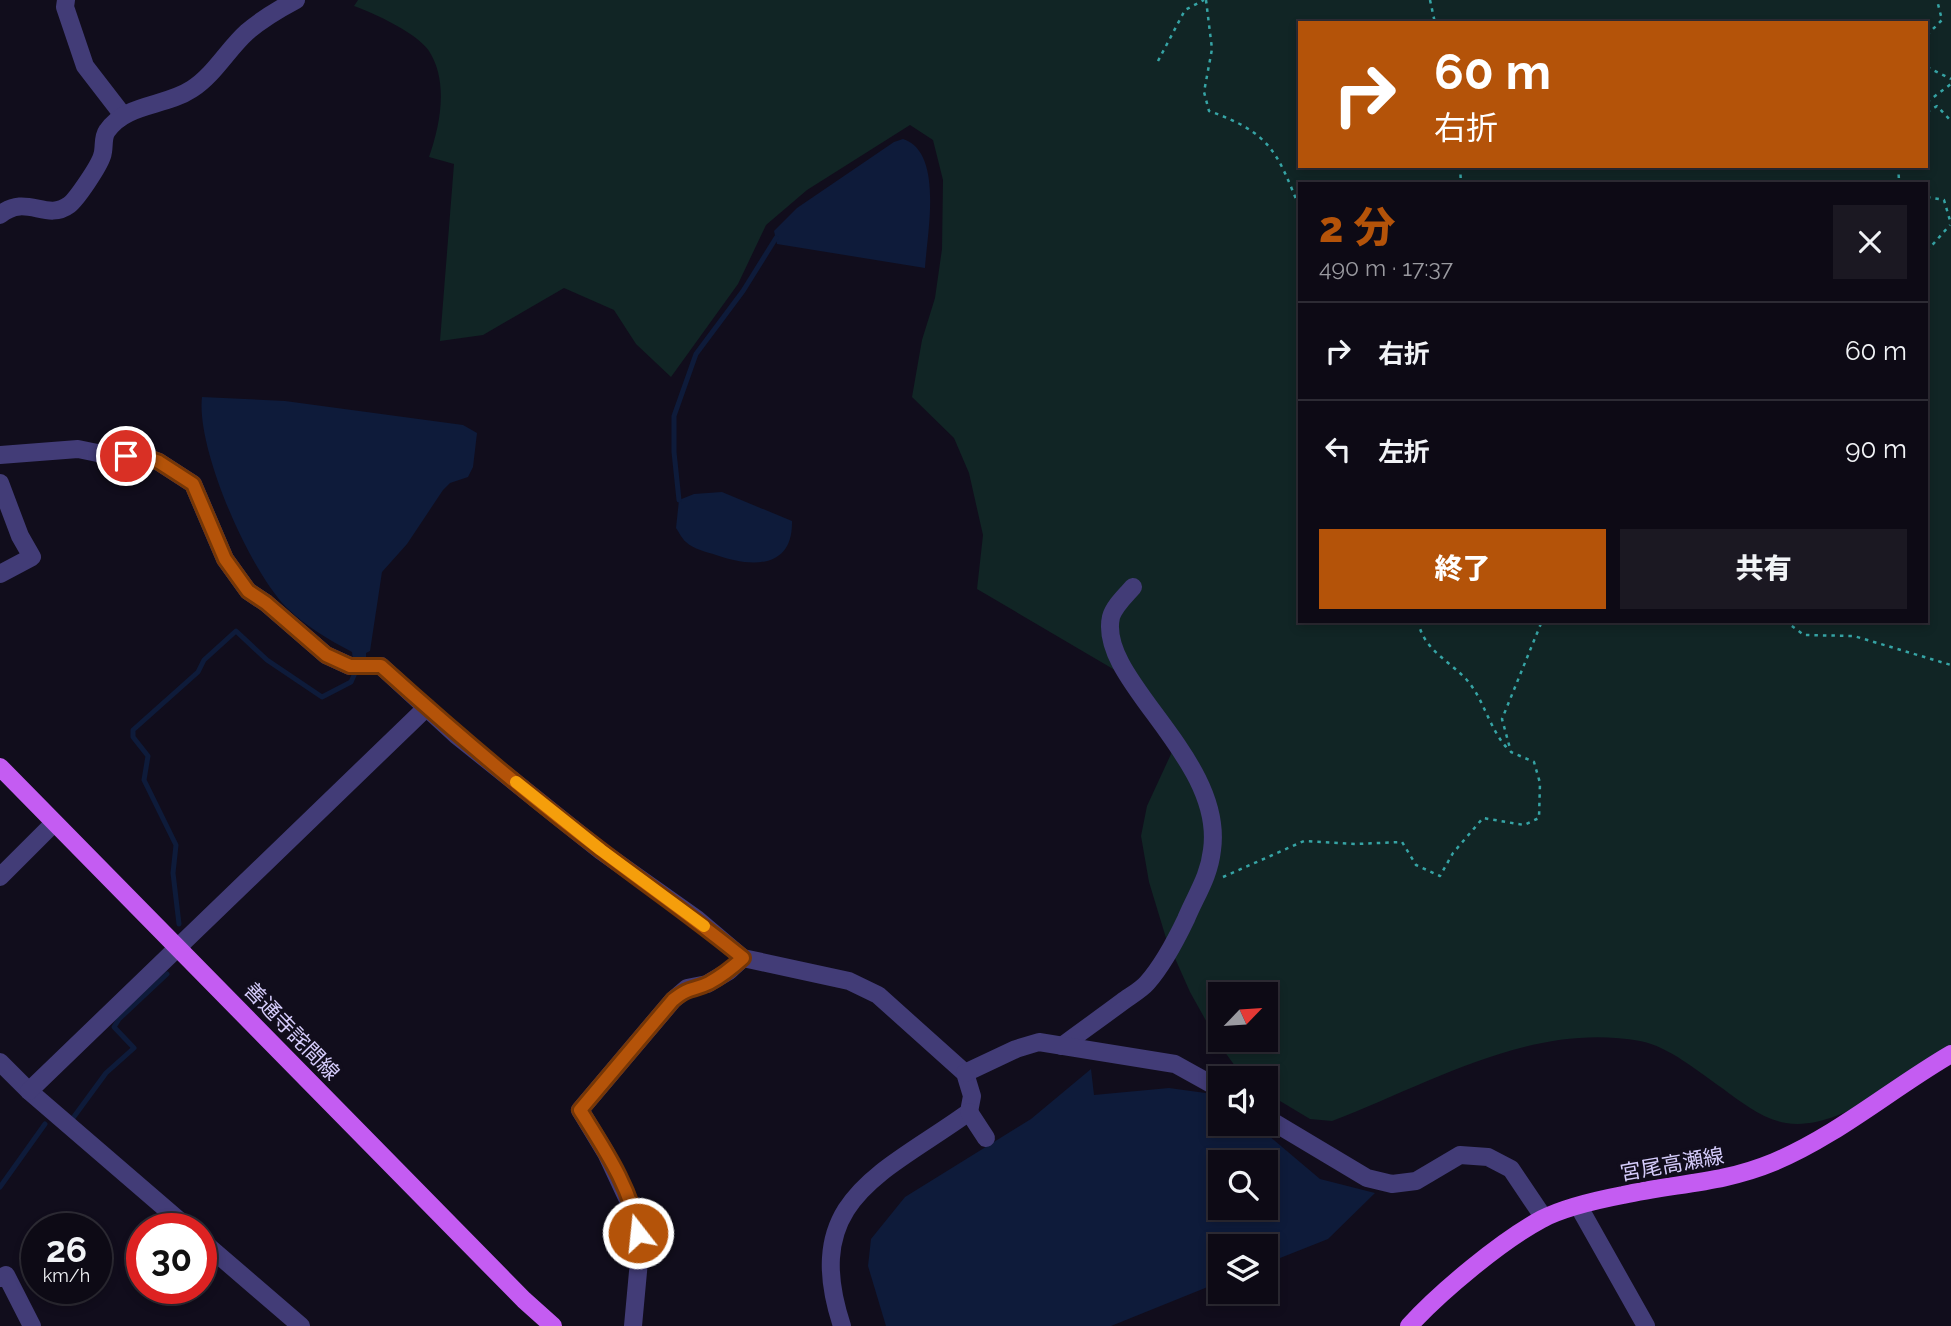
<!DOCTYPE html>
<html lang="ja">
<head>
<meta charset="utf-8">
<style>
  body { margin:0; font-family:Raleway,"Noto Sans JP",sans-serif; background:#1b1822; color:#f1f3f6; height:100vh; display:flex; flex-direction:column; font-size:26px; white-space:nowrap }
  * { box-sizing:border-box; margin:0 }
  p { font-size:23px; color:#9a9aa0 }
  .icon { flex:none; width:38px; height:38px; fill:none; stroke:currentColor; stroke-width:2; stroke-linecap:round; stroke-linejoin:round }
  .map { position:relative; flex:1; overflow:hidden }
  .panel { position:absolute; left:1298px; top:182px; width:630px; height:441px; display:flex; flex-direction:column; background:#0d0a15; border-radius:0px; box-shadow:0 4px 10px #0003,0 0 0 2px #2d2b34 }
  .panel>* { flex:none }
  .banner { position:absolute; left:1298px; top:21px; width:630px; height:147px; border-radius:0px; box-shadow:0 4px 10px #0003,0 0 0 2px #2d2b34; background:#b45309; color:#fff; overflow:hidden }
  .needle { width:46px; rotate:65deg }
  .buttons { position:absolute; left:1208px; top:982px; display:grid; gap:14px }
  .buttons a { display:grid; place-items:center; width:70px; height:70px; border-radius:0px; background:#0d0a15; box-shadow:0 4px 10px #0003,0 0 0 2px #2d2b34; font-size:35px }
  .speed { position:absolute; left:21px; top:1213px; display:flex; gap:14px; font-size:35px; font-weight:700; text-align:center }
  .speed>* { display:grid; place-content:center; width:91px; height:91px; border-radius:50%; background:#0d0a15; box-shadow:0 4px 10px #0003,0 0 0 2px #2d2b34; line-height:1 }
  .speed small { font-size:18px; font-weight:400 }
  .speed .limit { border:10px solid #d22; background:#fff; color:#111 }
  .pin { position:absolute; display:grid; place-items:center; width:60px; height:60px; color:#fff; margin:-30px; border:4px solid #fff; border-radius:50%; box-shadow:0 2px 7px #0007 }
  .me { position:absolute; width:77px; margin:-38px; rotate:344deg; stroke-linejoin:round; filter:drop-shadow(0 0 5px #0008) }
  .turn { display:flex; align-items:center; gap:24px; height:147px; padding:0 21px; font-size:32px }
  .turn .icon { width:91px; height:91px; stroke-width:2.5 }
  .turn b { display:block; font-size:49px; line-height:60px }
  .round { display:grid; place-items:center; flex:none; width:74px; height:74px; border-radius:0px; background:#1b1822 }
  .summary { display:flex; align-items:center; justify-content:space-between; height:119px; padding:0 21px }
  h1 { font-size:42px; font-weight:800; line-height:52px; color:#b45309 }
  .cta { display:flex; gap:14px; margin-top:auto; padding:14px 21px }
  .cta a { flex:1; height:80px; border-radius:0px; background:#b45309; color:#fff; font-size:28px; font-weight:800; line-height:80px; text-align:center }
  .cta a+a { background:#1b1822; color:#f1f3f6 }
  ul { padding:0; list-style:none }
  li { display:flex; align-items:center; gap:21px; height:98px; padding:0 21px; border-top:2px solid #2d2b34 }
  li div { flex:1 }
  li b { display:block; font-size:26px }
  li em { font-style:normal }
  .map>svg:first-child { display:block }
</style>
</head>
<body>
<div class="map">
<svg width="1951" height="1326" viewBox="0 0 1951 1326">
  <rect width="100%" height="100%" fill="#110d1c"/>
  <path fill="#112525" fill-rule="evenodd" d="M358 0H1951V1048C1908 1075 1838 1132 1786 1123 1762 1119 1741 1102 1722 1088 1697 1071 1670 1047 1640 1041 1532 1021 1429 1084 1332 1121L1310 1119 1265 1092V1078L1243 1077 1219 1044 1190 992 1166 938 1149 882 1141 836 1147 806 1171 754 1172 734 1142 686 977 589 983 535 969 473 954 438 912 397 922 340 935 298 942 249 943 180 933 140 910 125 807 190 766 225 738 284 671 377 636 344 614 310 564 288 483 335 440 341 454 164 429 157C440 126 449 82 429 51 417 33 374 13 354 6ZM1300 23H1927V166H1300ZM1300 184H1927V621H1300ZM1220 994H1265V1040H1220Z"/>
  <g fill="#0e1b3a" fill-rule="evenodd">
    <path d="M903 139C944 152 927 234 925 268L777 244 774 231 797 208 894 142Z"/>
    <path d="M202 397 285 401 463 425 477 433 473 467 468 477 450 483 443 490 407 544 382 572 370 651 366 653V663L353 662 352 652C329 640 304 625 286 607 249 569 196 449 202 397Z"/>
    <path d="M722 492 792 521C793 570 750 567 716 555 707 552 693 549 686 542 682 539 679 532 676 528L679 500 694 494Z"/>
    <path d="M1091 1069 1094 1095 1169 1088 1220 1095V1124H1255L1320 1179 1375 1193 1328 1239 1265 1264V1246H1220V1282L1111 1326H886L868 1266 871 1239 905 1197 1031 1119ZM1220 1162H1265V1208H1220Z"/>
  </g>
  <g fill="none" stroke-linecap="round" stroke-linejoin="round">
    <g stroke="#0e1b3a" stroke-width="5">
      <path d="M679 500 674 452V416L696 354 743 291 776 238"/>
      <path d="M179 924 173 873 176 845 144 780 148 756 133 737V730L198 672 204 660 236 631 267 660 322 697 351 682 355 673"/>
      <path d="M73 1118 106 1073 134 1048 114 1027 119 1019 167 974"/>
      <path d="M0 1187 45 1124"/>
    </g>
    <g stroke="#36a4a5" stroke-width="2.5" stroke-dasharray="3.5 5" stroke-linecap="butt">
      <path d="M1206 0 1212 49 1204 92 1209 111C1271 133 1277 152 1300 209"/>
      <path d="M1430 0 1435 23"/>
      <path d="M1927 35 1942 20 1937 0"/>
      <path d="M1158 61 1185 10 1204 0"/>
      <path d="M1927 67 1951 79"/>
      <path d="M1927 102 1951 84"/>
      <path d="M1927 112 1937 106 1951 121"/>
      <path d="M1460 166 1461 184"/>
      <path d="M1898 166 1899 180 1904 184"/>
      <path d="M1927 197 1944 200 1951 224"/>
      <path d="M1927 251 1950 225"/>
      <path d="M1418 621C1423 649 1448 660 1466 679 1485 700 1489 730 1509 750"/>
      <path d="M1785 621 1804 635 1854 636 1951 665"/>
      <path d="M1223 877 1304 841 1356 844 1402 842 1416 865 1440 876 1453 853 1483 818 1524 825 1539 818 1540 783 1534 762 1511 752 1502 719 1542 621"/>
    </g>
    <g stroke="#423c77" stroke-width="18">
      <path d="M66 0 65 7 85 66 122 114"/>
      <path d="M0 215C26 193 46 222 69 205 77 199 99 166 102 156 105 148 102 138 107 131 126 103 165 107 192 89 214 75 228 49 247 32 262 19 279 9 296 0"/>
      <path d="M0 455 78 449 112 456 140 455 159 462 193 484 225 559 248 591 266 603 326 655 350 666H381L456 735 601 851 697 919 743 958 849 981 878 995 965 1073 972 1096 969 1112C883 1174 800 1199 842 1326"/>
      <path d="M0 483 20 536 32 557 0 574"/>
      <path d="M0 877 53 824"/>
      <path d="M1062 1046C1082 1031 1102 1017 1122 1002 1130 996 1141 990 1147 983 1163 965 1176 940 1186 919 1196 895 1209 877 1212 850 1225 758 1097 680 1111 617 1114 606 1126 595 1133 587"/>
      <path d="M0 1062 29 1091 188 1228"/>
      <path d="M965 1073 1016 1049 1039 1042 1175 1064 1220 1089"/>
      <path d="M29 1091 427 707"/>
      <path d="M969 1112 986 1138"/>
      <path d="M1265 1117 1367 1178 1392 1184 1416 1181 1460 1155 1488 1157 1511 1169 1544 1218"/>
      <path d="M1579 1207 1646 1326"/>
      <path d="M201 1240 301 1326"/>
      <path d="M0 1278 6 1275 32 1326"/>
      <path d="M633 1326 640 1250 635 1215 606 1153 580 1110 673 1000 687 988 707 984 729 971 743 958"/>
    </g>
    <g stroke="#c45cf2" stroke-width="18">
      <path d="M0 767 524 1300 553 1326"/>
      <path d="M1409 1326C1440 1292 1501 1241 1542 1219 1565 1207 1597 1200 1623 1195 1676 1183 1721 1184 1774 1162 1838 1135 1891 1089 1951 1054"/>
    </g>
  </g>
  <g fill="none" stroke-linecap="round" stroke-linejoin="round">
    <defs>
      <path id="route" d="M126 456 140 455 159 462 193 484 225 559 248 591 266 603 326 655 350 666H381C452 730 525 793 602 851 649 887 697 920 743 958 732 968 722 976 709 983 693 991 690 986 673 1000L580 1110C603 1147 632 1189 638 1233"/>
    </defs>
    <use href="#route" stroke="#753606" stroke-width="18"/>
    <use href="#route" stroke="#b45309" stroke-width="12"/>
    <path stroke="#f59e0b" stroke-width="12" d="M516 782 601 850 704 926"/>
  </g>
  <g text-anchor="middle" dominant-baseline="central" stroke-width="7" stroke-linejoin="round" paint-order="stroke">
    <g font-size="21" fill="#d5ccfb" stroke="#110d1c">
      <text transform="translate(292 1031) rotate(46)">善通寺詫間線</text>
      <text transform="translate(1672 1164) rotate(-10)">宮尾高瀬線</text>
    </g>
  </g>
</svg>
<div class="buttons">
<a><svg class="needle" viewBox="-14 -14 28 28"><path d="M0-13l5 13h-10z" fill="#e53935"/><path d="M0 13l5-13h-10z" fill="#9a9aa0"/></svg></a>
<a><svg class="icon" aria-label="sound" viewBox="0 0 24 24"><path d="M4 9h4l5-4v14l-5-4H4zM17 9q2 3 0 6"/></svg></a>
<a><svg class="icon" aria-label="search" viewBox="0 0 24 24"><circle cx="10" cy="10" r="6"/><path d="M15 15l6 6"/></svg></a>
<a><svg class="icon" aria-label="layers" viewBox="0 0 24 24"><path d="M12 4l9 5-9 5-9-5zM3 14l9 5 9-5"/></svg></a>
</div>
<div class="speed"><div>26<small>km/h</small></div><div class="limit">30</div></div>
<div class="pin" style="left:126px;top:456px;background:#d93025"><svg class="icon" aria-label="arrive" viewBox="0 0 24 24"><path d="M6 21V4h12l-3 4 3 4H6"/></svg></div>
<svg class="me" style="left:638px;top:1233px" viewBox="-20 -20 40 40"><circle r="17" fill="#b45309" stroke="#fff" stroke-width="3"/><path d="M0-11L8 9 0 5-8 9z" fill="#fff"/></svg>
<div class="banner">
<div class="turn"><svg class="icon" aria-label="right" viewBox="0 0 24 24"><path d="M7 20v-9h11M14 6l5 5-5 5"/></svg><div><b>60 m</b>右折</div></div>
</div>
<section class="panel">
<div class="summary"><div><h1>2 分</h1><p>490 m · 17:37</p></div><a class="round"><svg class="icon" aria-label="close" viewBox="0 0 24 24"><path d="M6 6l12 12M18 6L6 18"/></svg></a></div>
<ul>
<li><svg class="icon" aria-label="right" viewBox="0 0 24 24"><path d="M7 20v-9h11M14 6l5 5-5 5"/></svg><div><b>右折</b></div><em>60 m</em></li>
<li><svg class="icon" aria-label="left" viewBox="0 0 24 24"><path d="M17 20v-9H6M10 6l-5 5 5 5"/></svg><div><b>左折</b></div><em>90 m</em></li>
</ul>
<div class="cta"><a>終了</a><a>共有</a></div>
</section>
</div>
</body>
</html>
